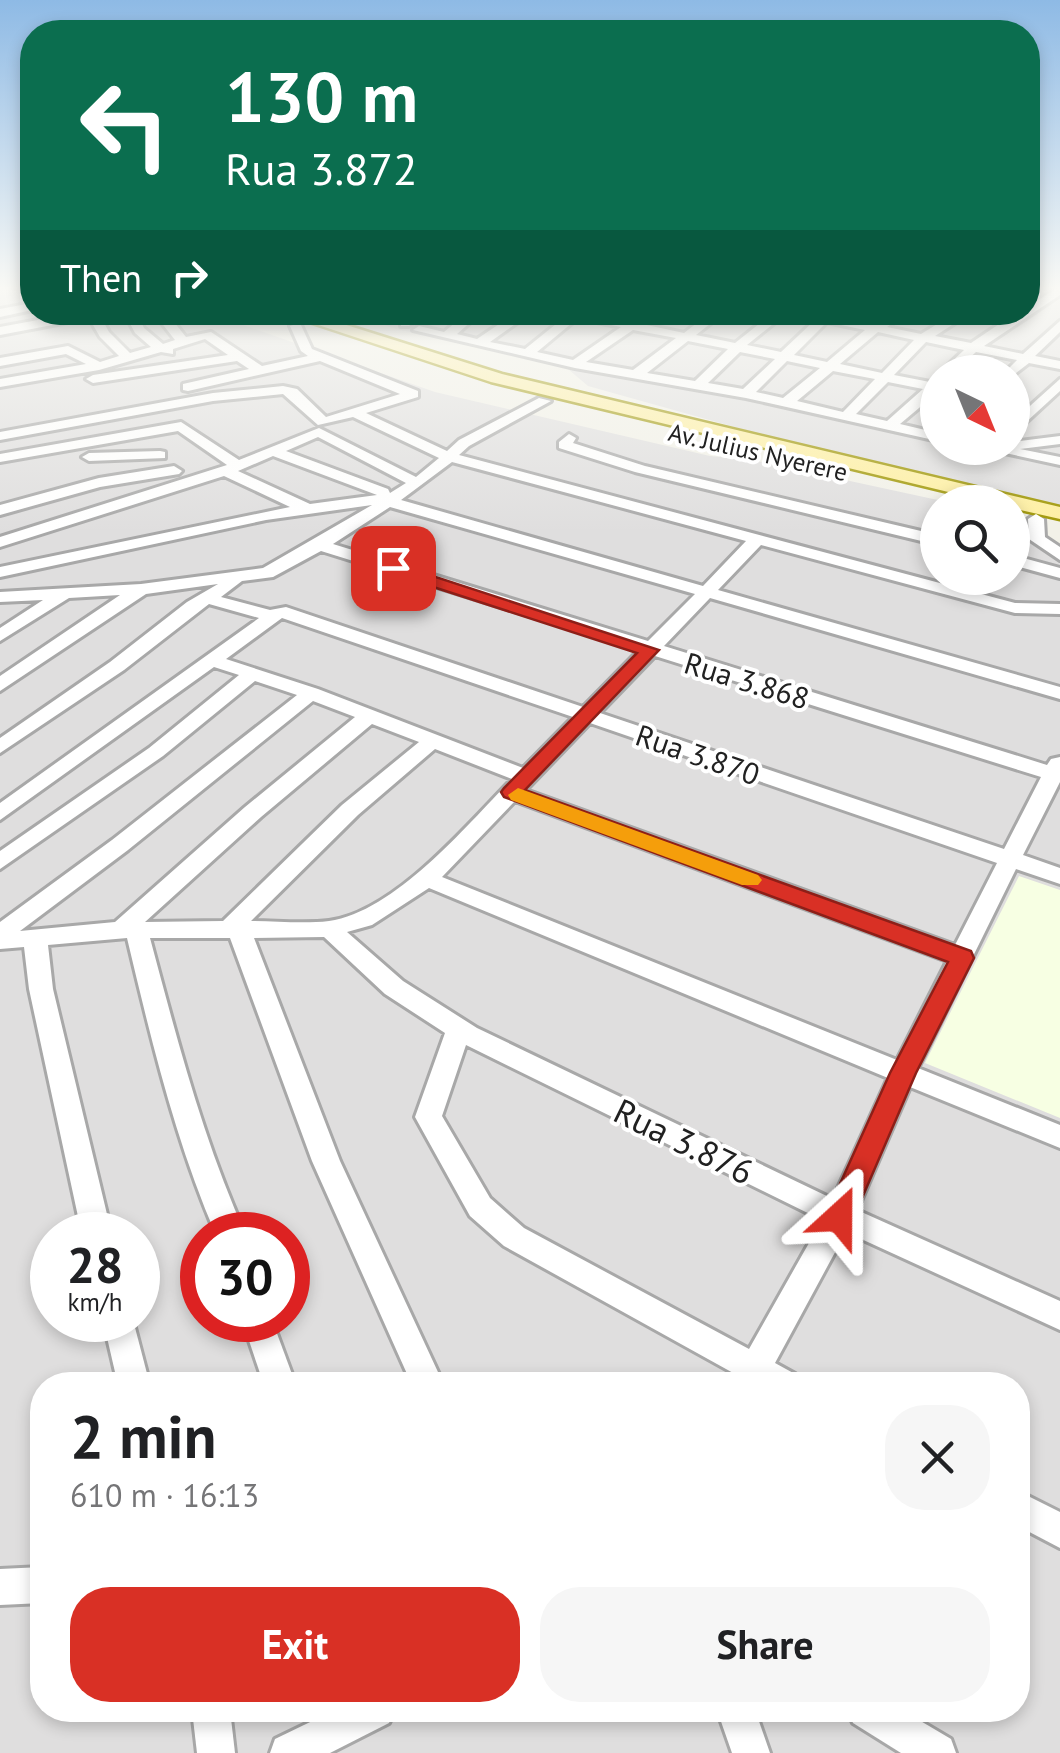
<!DOCTYPE html>
<html lang="en">
<head>
<meta charset="utf-8">
<style>
  body { margin:0; font-family:"PT Sans",sans-serif; background:#f6f6f6; color:#202124; height:100vh; display:flex; flex-direction:column; font-size:38px; white-space:nowrap }
  * { box-sizing:border-box; margin:0 }
  p { font-size:32px; color:#757577 }
  .icon { flex:none; width:55px; height:55px; fill:none; stroke:currentColor; stroke-width:2; stroke-linecap:round; stroke-linejoin:round }
  .map { position:relative; flex:1; overflow:hidden }
  .panel { position:absolute; left:30px; top:1372px; width:1000px; height:350px; display:flex; flex-direction:column; background:#fff; border-radius:40px; box-shadow:0 5px 15px #0003 }
  .panel>* { flex:none }
  .hud { position:absolute; left:20px; top:20px; width:1020px; height:305px; border-radius:40px; box-shadow:0 5px 15px #0003; background:#0b6e4f; color:#fff; overflow:hidden }
  .needle { width:65px; rotate:137deg }
  .fabs { position:absolute; left:920px; top:355px; display:grid; gap:20px }
  .fabs a { display:grid; place-items:center; width:110px; height:110px; border-radius:50%; background:#fff; box-shadow:0 5px 15px #0003; font-size:50px }
  .speed { position:absolute; left:30px; top:1212px; display:flex; gap:20px; font-size:50px; font-weight:700; text-align:center }
  .speed>* { display:grid; place-content:center; width:130px; height:130px; border-radius:50%; background:#fff; box-shadow:0 5px 15px #0003; line-height:1 }
  .speed small { font-size:25px; font-weight:400 }
  .speed .limit { border:15px solid #d22; background:#fff; color:#111 }
  .pin { position:absolute; display:grid; place-items:center; width:85px; height:85px; color:#fff; margin:-42px; border-radius:20px; box-shadow:0 5px 15px #0006 }
  .me { position:absolute; width:110px; margin:-55px; rotate:24deg; stroke-linejoin:round; filter:drop-shadow(0 0 8px #0008) }
  .turn { display:flex; align-items:center; gap:35px; height:210px; padding:0 40px; font-size:45px }
  .turn .icon { width:130px; height:130px; stroke-width:2.5 }
  .turn b { display:block; font-size:70px; line-height:85px }
  .then { display:flex; align-items:center; height:95px; padding:0 40px; background:#0003; gap:20px; font-size:38px }
  .round { display:grid; place-items:center; flex:none; width:105px; height:105px; border-radius:40px; background:#f6f6f6 }
  .headline { display:flex; align-items:center; justify-content:space-between; height:170px; padding:0 40px }
  h1 { font-size:60px; font-weight:800; line-height:75px }
  .button { display:flex; gap:20px; margin-top:auto; padding:20px 40px }
  .button a { flex:1; height:115px; border-radius:40px; background:#d93025; color:#fff; font-size:40px; font-weight:800; line-height:115px; text-align:center }
  .button a+a { background:#f6f6f6; color:#202124 }
  .map>svg:first-child { display:block }
</style>
</head>
<body>
<div class="map">
<svg width="1060" height="1753" viewBox="0 0 1060 1753">
  <rect width="100%" height="100%" fill="#f2f1e8"/>
  <g fill="#dfdede" fill-rule="evenodd">
    <path d="M0 287H32V312L209 313 435 392 710 456 753 460 947 502H938V578H1012L1013 518 1031 523 1060 560V1753H0ZM52 1235H138V1320H52ZM202 1235H288V1320H202ZM42 1385H1018V1710H42Z"/>
    <path d="M1028 287H1060V509L831 454 588 386 562 364 396 329 351 313 1028 312ZM938 372H1012V448H938Z"/>
  </g>
  <path fill="#f7ffe3" d="M1019 876 1060 890V1118L925 1063Z"/>
  <g fill="none" stroke-linecap="round" stroke-linejoin="round">
    <defs>
      <g id="minor">
        <path d="M1060 287V295L984 346 1023 354 1060 321V332L1035 356 1060 361V369L1029 363 1012 376V372H1005L1017 360 976 352 954 372H941L964 350 926 342 894 375 930 382 938 378V392L900 424 938 433V441L746 398 575 368 413 330 419 326 444 332 468 312H482L457 334 477 339 517 312H532L490 342 525 349 566 316 558 312H585L629 321 642 312H657L642 324 684 333 711 312H725L696 335 735 343 774 312H788L747 345 781 352 815 320 788 312H836L833 316 873 324 893 312H909L887 327 921 334 957 312H972L935 336 971 343 1017 312H1028V306ZM578 318 621 327 573 360 537 352ZM827 322 865 330 827 362 794 355ZM633 330 676 338 633 370 586 362ZM878 332 914 340 882 373 840 364ZM688 341 728 349 695 381 647 373ZM740 352 775 359 743 389 708 383ZM787 361 820 368 783 398 756 392ZM833 371 875 379 843 412 797 401ZM888 382 923 389 887 421 856 414Z"/>
        <path d="M32 303V310L0 317V309Z"/>
        <path d="M81 312H98L109 332 130 353 151 347 135 333 124 312H136L144 328 163 344 175 340 153 312H166L186 337 211 332 262 366 308 356 301 351 290 326 300 323 312 349 418 391V397L366 413 447 451 459 440 539 398 551 401 469 446 459 455 1015 603 1060 604V614L1015 613 761 545 718 590 1060 687V699L710 598 664 646 1047 765 1051 759 1060 757V782L1023 855 1060 868V884L1016 869 918 1068 1060 1125V1148L910 1087 857 1210 1060 1301V1330L846 1232 775 1363 795 1374 800 1385H730L735 1374 504 1246 470 1216 415 1117 445 1033 385 994 324 937 254 938 340 1161 444 1385H412L312 1161 230 938H150C177 1039 203 1140 246 1235H216C175 1140 151 1039 127 938L48 945 53 989 112 1235H82L29 989 24 947 0 949V922L112 840 297 695 255 681 163 756 0 869V851L149 748 239 675 214 667 0 820V803L259 618 209 604 124 670 0 753V738L110 662 187 602 218 584 146 594 0 691V676L120 595 69 598 0 641V628L43 600 0 602V592L141 584 263 568 372 505 266 520 0 577V567L290 507 224 476 0 547V537L227 465 178 431 0 462V454L181 422 239 460 319 428 416 477 439 458 353 417 318 425 283 394 213 401 0 440V432L213 393 283 386 297 389 326 417 400 394 320 361 188 391 183 390V384L249 369 237 361 93 383 86 379 93 375 228 355 205 339 173 349V354L161 352 99 370 0 387V379L86 364 66 354 0 366V358L68 346 100 362 119 356 100 337 89 318 0 335V327ZM318 437 406 483 390 493 388 489 286 451ZM273 456 377 495 310 504 238 471ZM452 462 746 541 703 586 401 500ZM390 507 695 594 648 641 333 544ZM321 551 639 650 583 707 286 607 270 610 221 597 242 581 273 577ZM282 618 573 717 523 768 318 689 226 659ZM655 656 1041 777 1004 849 600 713ZM313 701 355 717 245 807 115 922 20 931 128 850ZM590 723 997 863 955 945 526 790ZM372 724 419 742 342 805 223 921 145 922 261 817ZM435 749 512 779C468 824 395 912 329 921 304 924 276 921 251 921L358 815ZM515 801 947 961 897 1060 442 877ZM429 888 888 1078 833 1199 477 1028 403 981 347 932 372 925ZM466 1045 822 1220 749 1349 524 1228 490 1198 442 1116Z"/>
        <path d="M369 312H381V313L375 317Z"/>
        <path d="M411 312H425L409 326H401V320Z"/>
        <path d="M1060 379V391L1012 435V422Z"/>
        <path d="M569 434 576 438 573 443 645 466 938 535V545L635 472 559 448V442Z"/>
        <path d="M1060 436V444L1020 449 1060 457V465L982 448H1012V442Z"/>
        <path d="M160 451 165 452V458L89 461 82 457 89 453Z"/>
        <path d="M174 466 182 471 179 474 100 487 0 515V505L99 478Z"/>
        <path d="M1036 514 1044 519 1045 537 1060 547V560L1029 539 1028 519Z"/>
        <path d="M1012 555 1060 568V578L1012 565Z"/>
        <path d="M103 1320H133L150 1385H118Z"/>
        <path d="M242 1320H272L296 1385H264Z"/>
        <path d="M1018 1491 1060 1512V1548L1018 1526Z"/>
        <path d="M42 1567V1603L0 1605V1569Z"/>
        <path d="M192 1710H230L235 1753H197Z"/>
        <path d="M335 1710H395L389 1723 330 1753H270L275 1739Z"/>
        <path d="M717 1710H755L770 1753H732Z"/>
        <path d="M847 1710H902L951 1739 956 1753H901L853 1723Z"/>
      </g>
      <path id="major" d="M279 312H305L502 374 1060 507V519L1012 508V502H990L491 382Z"/>
    </defs>
    <use href="#minor" stroke="#a8a8a8" stroke-width="6"/>
    <use href="#major" stroke="#9e9500" stroke-width="5"/>
    <use href="#minor" fill="#fff" fill-rule="evenodd"/>
    <use href="#major" fill="#feefa0" fill-rule="evenodd"/>
  </g>
  <linearGradient id="sky" x2="0" y2="1"><stop stop-color="#8ebae5"/><stop offset="0.54" stop-color="#f9f9f5"/><stop offset="1" stop-color="#f9f9f5" stop-opacity="0"/></linearGradient>
  <rect width="1060" height="533" fill="url(#sky)"/>
  <path fill="#d93025" stroke="#8d1f18" stroke-width="2.5" d="M387 565H399L659 650 525 790 971 951 974 958 916 1073 850 1226 839 1229 829 1226 825 1217 890 1073 948 962 504 797 501 792 504 788 637 653 387 572Z"/>
  <path fill="#f59e0b" d="M518 788 758 875 762 880 758 885H742L511 800 508 795Z"/>
  <g text-anchor="middle" dominant-baseline="central" stroke-width="8" stroke-linejoin="round" paint-order="stroke">
    <g font-size="25" fill="#212121" stroke="#fff">
      <text transform="translate(758 452) rotate(13)">Av. Julius Nyerere</text>
    </g>
    <g font-size="30" fill="#212121" stroke="#fff">
      <text transform="translate(747 680) rotate(17)">Rua 3.868</text>
      <text transform="translate(698 754) rotate(19)">Rua 3.870</text>
    </g>
    <g font-size="35" fill="#212121" stroke="#fff">
      <text transform="translate(684 1141) rotate(26)">Rua 3.876</text>
    </g>
  </g>
</svg>
<div class="fabs">
<a><svg class="needle" viewBox="-14 -14 28 28"><path d="M0-13l5 13h-10z" fill="#e53935"/><path d="M0 13l5-13h-10z" fill="#757577"/></svg></a>
<a><svg class="icon" aria-label="search" viewBox="0 0 24 24"><circle cx="10" cy="10" r="6"/><path d="M15 15l6 6"/></svg></a>
</div>
<div class="speed"><div>28<small>km/h</small></div><div class="limit">30</div></div>
<div class="pin" style="left:393px;top:568px;background:#d93025"><svg class="icon" aria-label="arrive" viewBox="0 0 24 24"><path d="M6 21V4h12l-3 4 3 4H6"/></svg></div>
<svg class="me" style="left:839px;top:1217px" viewBox="-20 -20 40 40"><path d="M0-17L14 15 0 8-14 15z" fill="#d93025" stroke="#fff" stroke-width="4"/></svg>
<div class="hud">
<div class="turn"><svg class="icon" aria-label="left" viewBox="0 0 24 24"><path d="M17 20v-9H6M10 6l-5 5 5 5"/></svg><div><b>130 m</b>Rua 3.872</div></div>
<div class="then">Then<svg class="icon" aria-label="right" viewBox="0 0 24 24"><path d="M7 20v-9h11M14 6l5 5-5 5"/></svg></div>
</div>
<section class="panel">
<div class="headline"><div><h1>2 min</h1><p>610 m · 16:13</p></div><a class="round"><svg class="icon" aria-label="close" viewBox="0 0 24 24"><path d="M6 6l12 12M18 6L6 18"/></svg></a></div>
<div class="button"><a>Exit</a><a>Share</a></div>
</section>
</div>
</body>
</html>
